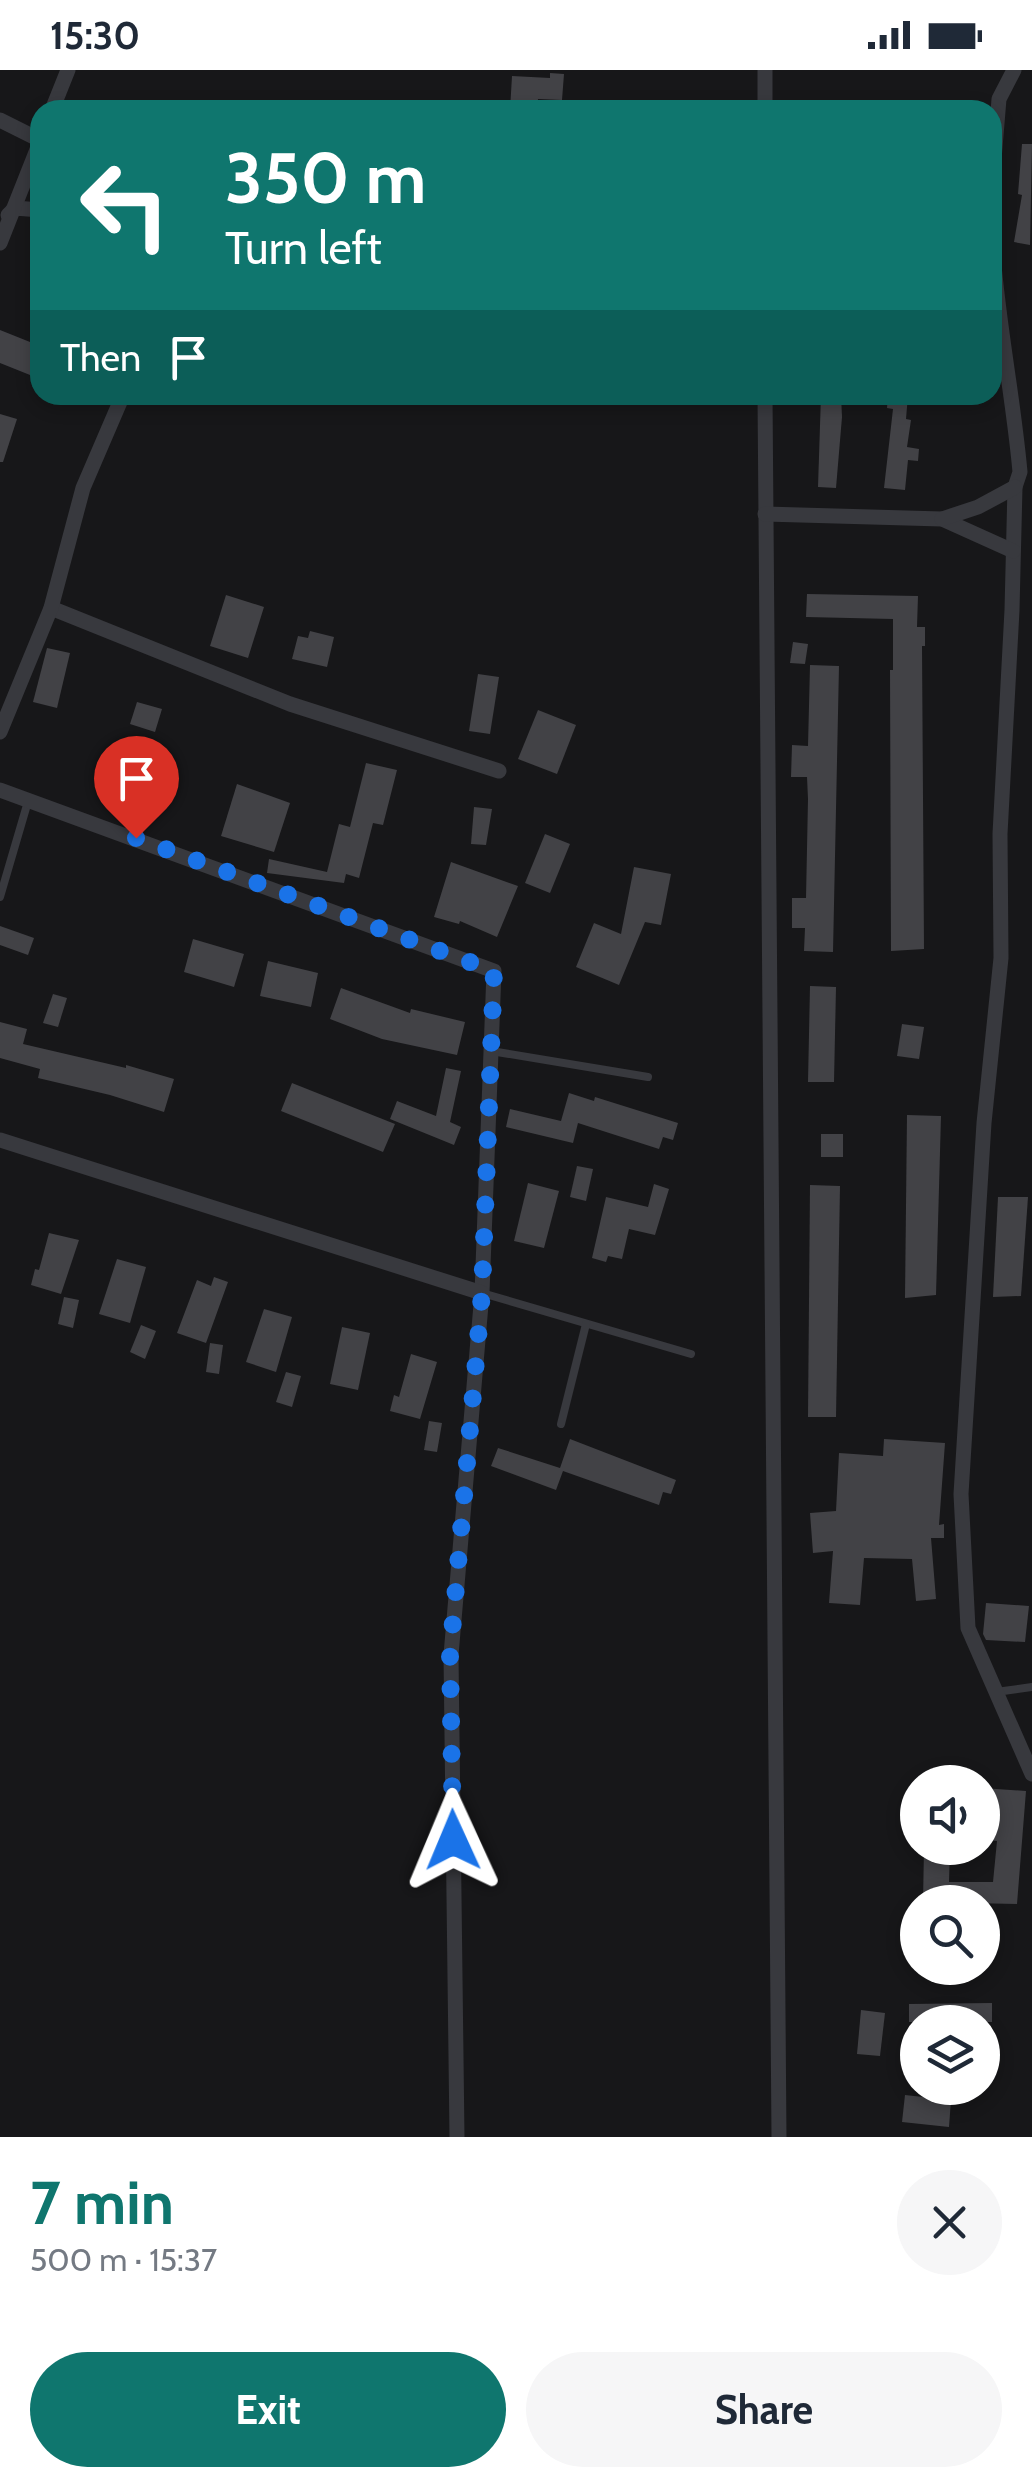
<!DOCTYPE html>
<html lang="en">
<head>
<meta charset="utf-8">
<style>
  body { margin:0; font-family:Cabin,sans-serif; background:#f6f6f7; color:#1f2937; height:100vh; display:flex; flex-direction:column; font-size:38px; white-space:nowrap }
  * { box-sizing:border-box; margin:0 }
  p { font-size:32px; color:#747a83 }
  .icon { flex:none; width:55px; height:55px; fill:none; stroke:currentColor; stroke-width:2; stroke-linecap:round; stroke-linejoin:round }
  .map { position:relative; height:2067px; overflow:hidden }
  .panel { display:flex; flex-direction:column; background:#fff; flex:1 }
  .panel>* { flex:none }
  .guide { position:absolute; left:30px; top:30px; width:972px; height:305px; border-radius:30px; box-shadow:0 5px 15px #0003; background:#0f766e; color:#fff; overflow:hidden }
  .fabs { position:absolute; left:900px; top:1695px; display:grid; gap:20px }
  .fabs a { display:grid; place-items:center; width:100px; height:100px; border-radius:50%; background:#fff; box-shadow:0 5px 15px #0003; font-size:50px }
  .pin { position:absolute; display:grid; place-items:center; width:85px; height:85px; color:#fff; margin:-102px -42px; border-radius:50% 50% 50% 0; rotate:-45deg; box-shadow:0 0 10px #0007 }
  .pin .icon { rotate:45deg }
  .me { position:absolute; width:110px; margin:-55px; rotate:359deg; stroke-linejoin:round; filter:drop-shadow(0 0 8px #0008) }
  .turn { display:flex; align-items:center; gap:35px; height:210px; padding:0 30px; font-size:45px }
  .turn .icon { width:130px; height:130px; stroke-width:2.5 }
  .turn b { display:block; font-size:70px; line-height:85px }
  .then { display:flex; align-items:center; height:95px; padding:0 30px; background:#0003; gap:20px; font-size:38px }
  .round { display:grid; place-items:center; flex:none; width:105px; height:105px; border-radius:52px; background:#f6f6f7 }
  .headline { display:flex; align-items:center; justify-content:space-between; height:170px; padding:0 30px }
  h1 { font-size:60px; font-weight:700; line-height:75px; color:#0f766e }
  .button { display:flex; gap:20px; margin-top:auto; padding:20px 30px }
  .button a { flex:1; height:115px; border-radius:60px; background:#0f766e; color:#fff; font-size:40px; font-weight:700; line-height:115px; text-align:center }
  .button a+a { background:#f6f6f7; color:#1f2937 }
  .status { display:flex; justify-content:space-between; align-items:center; height:70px; padding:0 50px; background:#fff; direction:ltr }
  .status svg { height:28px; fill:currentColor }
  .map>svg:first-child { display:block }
</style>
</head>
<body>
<div class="status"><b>15:30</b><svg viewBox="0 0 49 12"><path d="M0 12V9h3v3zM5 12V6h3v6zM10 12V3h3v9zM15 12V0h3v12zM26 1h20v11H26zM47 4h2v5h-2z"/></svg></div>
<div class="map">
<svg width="1032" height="2067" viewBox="0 0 1032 2067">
  <rect width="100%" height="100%" fill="#171719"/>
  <g fill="#424246">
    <path d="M550 3 564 4 562 30 538 29 537 40H510L512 6 550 8Z"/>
    <path d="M1022 74H1032L1030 175 1014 172 1022 125 1018 124Z"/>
    <path d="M0 260 40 276 30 305 0 293Z"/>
    <path d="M821 325H841L842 347 836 418 818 417Z"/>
    <path d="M888 325H908L906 349 911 350 907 377 919 379 918 391 908 390 905 420 884 418 893 339 887 338Z"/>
    <path d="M0 344 17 349 3 392H0Z"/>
    <path d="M807 524 918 526 917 557H925V576H922L924 879 891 881 890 600H893V549L806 547Z"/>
    <path d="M226 525 264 537 248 588 210 576Z"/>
    <path d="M310 561 334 567 327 597 292 589 298 566 308 568Z"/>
    <path d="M793 572 808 574 805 594 790 593Z"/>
    <path d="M47 578 70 583 57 638 33 632Z"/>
    <path d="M810 595 839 596 833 882 804 881 805 858H792V828H806L808 729 807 707H791L792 675 808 676Z"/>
    <path d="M478 604 499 607 490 664 469 661Z"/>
    <path d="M137 632 162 639 155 662 130 654Z"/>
    <path d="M538 640 576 655 557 704 518 689Z"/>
    <path d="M366 693 397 700 383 755 373 753 359 808 346 804 344 813 267 803 269 789 327 802 339 754 350 757Z"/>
    <path d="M237 714 290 733 274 782 221 766Z"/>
    <path d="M474 737 492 739 486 775 471 774Z"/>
    <path d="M545 764 570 774 550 823 525 813Z"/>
    <path d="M451 792 518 816 497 867 460 851 459 854 434 847Z"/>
    <path d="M634 797 671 804 661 855 645 852 619 915 576 897 594 853 621 864Z"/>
    <path d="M0 856 34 868 28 885 0 875Z"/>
    <path d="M193 869 244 884 234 917 184 902Z"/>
    <path d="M268 891 318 903 311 937 260 926Z"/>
    <path d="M810 916 836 917 834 1012H808Z"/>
    <path d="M341 918 410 943 411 939 465 952 457 985 382 969 330 949Z"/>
    <path d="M53 924 67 928 58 957 43 953Z"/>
    <path d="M0 952 27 959 23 974 126 998V995L174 1009 164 1042 110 1025 38 1008 40 999 0 988Z"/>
    <path d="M902 954 924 957 919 989 897 986Z"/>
    <path d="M446 998 461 1001 450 1052 461 1057 454 1075 390 1049 397 1031 436 1046Z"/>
    <path d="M292 1013 395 1054 383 1082 281 1041Z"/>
    <path d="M569 1023 594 1031 595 1027 678 1053 673 1070 663 1067 659 1079 578 1053 573 1073 506 1057 510 1039 561 1051Z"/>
    <path d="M907 1045 941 1046 936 1225 905 1228Z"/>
    <rect x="821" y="1064" width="22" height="23"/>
    <path d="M577 1096 593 1099 586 1131 570 1127Z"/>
    <path d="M528 1113 559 1121 544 1178 514 1171Z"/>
    <path d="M654 1114 669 1119 655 1165 629 1159 622 1189 608 1186 606 1192 592 1188 606 1127 648 1137Z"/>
    <path d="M810 1115 840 1116 836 1347H808Z"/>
    <path d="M998 1127H1028L1021 1226 993 1227Z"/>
    <path d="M49 1163 79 1170 61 1224 31 1215 35 1199 39 1200Z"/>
    <path d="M117 1189 146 1197 130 1253 99 1244Z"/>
    <path d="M214 1207 228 1212 206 1273 177 1263 197 1210 211 1216Z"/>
    <path d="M64 1227 79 1230 73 1258 58 1254Z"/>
    <path d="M264 1239 292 1247 276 1302 246 1292Z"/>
    <path d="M141 1255 156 1261 145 1289 130 1282Z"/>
    <path d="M342 1257 370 1263 358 1320 330 1314Z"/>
    <path d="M210 1273 223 1275 219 1304 206 1302Z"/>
    <path d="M411 1284 437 1292 420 1349 390 1341 394 1325 399 1327Z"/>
    <path d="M286 1302 301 1306 292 1337 276 1332Z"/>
    <path d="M429 1351 442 1353 437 1382 424 1380Z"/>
    <path d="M570 1369 676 1410 671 1424 663 1422 659 1435 563 1401 556 1420 491 1396 498 1378 560 1398Z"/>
    <path d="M884 1369 945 1373 939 1455 944 1454V1468H931L936 1529 916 1531 912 1489 864 1488 860 1535 829 1533 833 1481 813 1483 810 1443 836 1441 839 1383 883 1386Z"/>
    <path d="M986 1533 1029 1536 1025 1572 986 1570 983 1564Z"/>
    <path d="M982 1718 1026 1721 1017 1834 923 1832 924 1778H950L949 1812H993L997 1771 982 1770Z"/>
    <path d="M992 1933V1952H909V1934Z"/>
    <path d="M861 1940 885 1943 880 1986 857 1984Z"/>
    <path d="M905 2025 951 2030 949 2057 902 2052Z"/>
  </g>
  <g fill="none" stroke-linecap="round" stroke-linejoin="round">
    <g stroke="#38393e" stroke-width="8">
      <path d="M0 827 29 728"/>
      <path d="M491 981 648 1007"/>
      <path d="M482 1223 691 1284"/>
      <path d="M561 1354 586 1254"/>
      <path d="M996 1622 1032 1617"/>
    </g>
    <g stroke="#38393e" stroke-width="15">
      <path d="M765 0V40"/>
      <path d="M52 40 68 0"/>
      <path d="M0 50 40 70"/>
      <path d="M992 114 999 29 1014 0"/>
      <path d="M8 145 15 138 40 140"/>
      <path d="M992 171C997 249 1013 324 1020 402L1015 417 1012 540 1000 764 1001 888 984 1053 961 1424 968 1558 1032 1704"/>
      <path d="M0 173 40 72"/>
      <path d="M765 325 779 2067"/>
      <path d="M765 444 942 449 1013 481"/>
      <path d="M942 449 978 437 1015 417"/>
      <path d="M51 538 290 634 499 701"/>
      <path d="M0 662 51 538 83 418 123 325"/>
      <path d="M0 720 494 901 482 1223 451 1585 457 2067"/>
      <path d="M0 1070 482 1223"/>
    </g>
  </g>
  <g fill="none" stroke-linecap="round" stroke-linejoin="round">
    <path stroke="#1a73e8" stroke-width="18" stroke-dasharray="0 32.4" d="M136 768 494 901 482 1223 450 1585 453 1770"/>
  </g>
</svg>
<div class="fabs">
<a><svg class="icon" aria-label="sound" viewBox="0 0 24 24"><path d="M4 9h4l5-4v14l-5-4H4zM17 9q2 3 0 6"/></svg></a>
<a><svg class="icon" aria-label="search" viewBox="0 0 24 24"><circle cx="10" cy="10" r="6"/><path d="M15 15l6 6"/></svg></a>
<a><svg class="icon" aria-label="layers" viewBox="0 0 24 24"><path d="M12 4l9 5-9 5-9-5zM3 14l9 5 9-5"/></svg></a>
</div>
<div class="pin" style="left:136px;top:768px;background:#d93025"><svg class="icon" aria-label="arrive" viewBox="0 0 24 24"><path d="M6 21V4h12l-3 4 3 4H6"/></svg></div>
<svg class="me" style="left:453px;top:1770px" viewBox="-20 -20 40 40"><path d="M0-17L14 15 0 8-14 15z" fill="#1a73e8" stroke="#fff" stroke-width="4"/></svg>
<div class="guide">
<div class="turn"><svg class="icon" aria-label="left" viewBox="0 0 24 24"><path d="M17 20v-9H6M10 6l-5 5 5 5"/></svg><div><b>350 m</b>Turn left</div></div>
<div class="then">Then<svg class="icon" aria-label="arrive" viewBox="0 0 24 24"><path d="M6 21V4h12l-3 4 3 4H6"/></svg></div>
</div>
</div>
<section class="panel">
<div class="headline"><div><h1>7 min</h1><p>500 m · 15:37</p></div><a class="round"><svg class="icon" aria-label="close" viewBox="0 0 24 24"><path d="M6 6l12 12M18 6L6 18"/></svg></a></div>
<div class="button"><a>Exit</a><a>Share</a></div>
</section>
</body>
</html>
